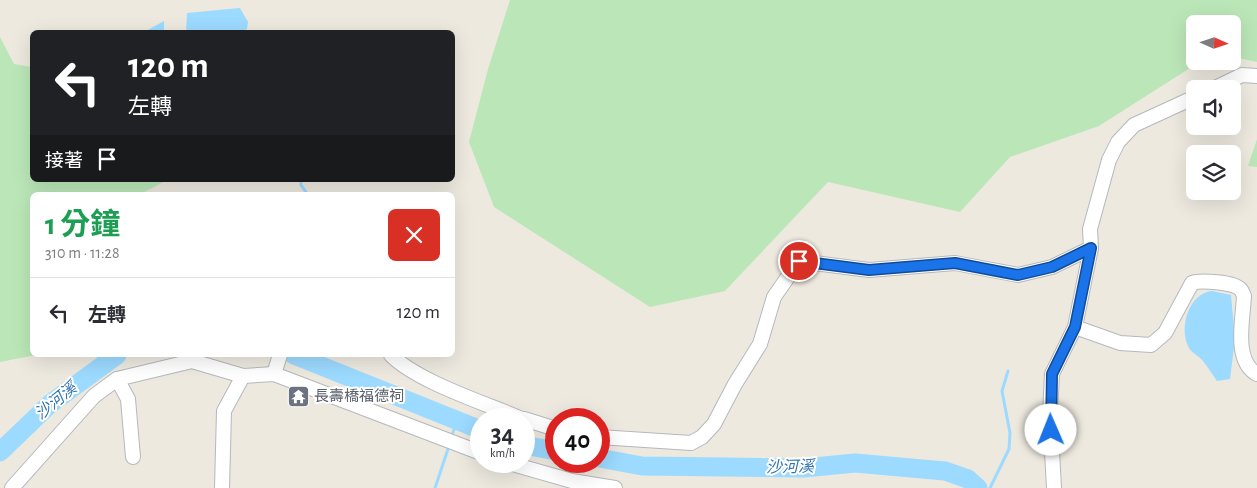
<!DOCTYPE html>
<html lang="zh-TW">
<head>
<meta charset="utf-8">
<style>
  body { margin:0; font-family:"Alegreya Sans","Noto Sans TC",sans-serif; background:#f2f2f3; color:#2b2b33; height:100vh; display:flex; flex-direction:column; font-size:19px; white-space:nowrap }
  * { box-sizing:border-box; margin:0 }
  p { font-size:16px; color:#7c7c81 }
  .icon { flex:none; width:28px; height:28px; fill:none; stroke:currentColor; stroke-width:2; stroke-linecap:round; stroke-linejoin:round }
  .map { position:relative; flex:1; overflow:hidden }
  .side { position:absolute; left:30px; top:192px; width:425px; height:165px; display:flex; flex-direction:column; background:#fff; border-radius:8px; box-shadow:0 5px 20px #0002 }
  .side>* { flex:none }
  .guide { position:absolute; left:30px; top:30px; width:425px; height:152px; border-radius:8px; box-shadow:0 5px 20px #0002; background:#202124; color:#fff; overflow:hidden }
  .needle { width:32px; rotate:93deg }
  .controls { position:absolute; left:1186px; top:15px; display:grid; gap:10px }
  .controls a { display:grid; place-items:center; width:55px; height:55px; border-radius:8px; background:#fff; box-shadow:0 5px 20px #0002; font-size:25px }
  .speed { position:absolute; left:470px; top:408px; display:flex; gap:10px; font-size:25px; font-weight:700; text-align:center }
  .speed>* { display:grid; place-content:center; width:65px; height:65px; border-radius:50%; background:#fff; box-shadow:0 5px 20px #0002; line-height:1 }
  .speed small { font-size:12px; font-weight:400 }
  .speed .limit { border:8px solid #d22; background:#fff; color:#111 }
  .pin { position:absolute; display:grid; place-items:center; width:42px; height:42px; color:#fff; margin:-21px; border:2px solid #fff; border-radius:50%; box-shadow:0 1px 5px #0007 }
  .me { position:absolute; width:55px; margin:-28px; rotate:359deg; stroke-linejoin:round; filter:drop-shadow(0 0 4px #0008) }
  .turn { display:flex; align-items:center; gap:18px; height:105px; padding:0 15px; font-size:22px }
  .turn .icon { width:65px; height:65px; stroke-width:2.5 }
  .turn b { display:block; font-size:35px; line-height:42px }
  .then { display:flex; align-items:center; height:48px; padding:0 15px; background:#0003; gap:10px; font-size:19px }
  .round { display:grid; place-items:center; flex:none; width:52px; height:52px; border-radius:8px; background:#f2f2f3 }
  .head { display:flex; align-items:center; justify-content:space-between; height:85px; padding:0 15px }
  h1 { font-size:30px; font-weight:700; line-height:38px; color:#1e9e55 }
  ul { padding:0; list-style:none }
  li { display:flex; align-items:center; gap:15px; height:70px; padding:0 15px; border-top:1px solid #e1e1e2 }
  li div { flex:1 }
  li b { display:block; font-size:19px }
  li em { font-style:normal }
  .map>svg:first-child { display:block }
</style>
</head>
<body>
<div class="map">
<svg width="1257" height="488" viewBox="0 0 1257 488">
  <rect width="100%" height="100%" fill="#ede9df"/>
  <g fill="#bbe7b8">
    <path d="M510 0H1257V62L1233 57 1232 24H1195V61H1201L1099 126 1010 157 960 212 828 182 725 291 650 307 494 207 469 142 488 69Z"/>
    <path d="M0 37 14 64 32 67V180H167L139 195H32V355H36L0 362Z"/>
    <path d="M1257 139V167L1248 166Z"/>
  </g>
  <g fill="#9cdaff">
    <path d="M240 8 248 22 247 29 241 32H186L187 13Z"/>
    <path d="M164 21V32H144Z"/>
    <path d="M1212 291 1231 295 1235 339 1230 379 1217 381C1212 374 1208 367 1203 361 1199 356 1192 353 1189 348 1178 328 1189 293 1212 291Z"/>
  </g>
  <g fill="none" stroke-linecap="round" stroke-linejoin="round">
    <g stroke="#9cdaff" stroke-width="3">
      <path d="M301 180V185L308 195"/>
      <path d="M451 438 457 421"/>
      <path d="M435 488 449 446"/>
      <path d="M990 488 1009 449 1010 433 1002 391 1008 371"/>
    </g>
    <g stroke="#9cdaff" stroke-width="19">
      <path d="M294 355 481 430"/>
      <path d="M524 445 556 451"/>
      <path d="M0 452 50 404 117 355"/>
      <path d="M599 458 642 466 804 468 855 463 945 471 968 479 978 488"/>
    </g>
    <defs>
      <g id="minor">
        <path d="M1213 89 1242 75 1257 76"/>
        <path d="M1075 327 1120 343 1151 345 1165 333 1192 283C1200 280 1234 282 1240 289 1242 290 1243 294 1244 296 1243 319 1233 361 1257 374"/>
        <path d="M391 355C418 382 485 403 522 419"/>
        <path d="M274 374 280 355"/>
        <path d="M117 379 128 399 133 457"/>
        <path d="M524 419 556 429"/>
        <path d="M599 437 691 443 702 437 714 424 735 384 760 344 774 297 799 261 869 270 955 263 1018 275 1052 267 1091 248"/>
        <path d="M502 461 572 481 615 488"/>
        <path d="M12 488 94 396 117 379 192 361 243 376 274 374 481 453"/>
        <path d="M222 488 224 411 243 376"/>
        <path d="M1054 488 1050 414 1052 374 1075 327 1091 248 1090 229 1109 160 1118 142 1134 125 1195 97"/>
      </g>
    </defs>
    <use href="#minor" stroke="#b5b8bd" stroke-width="16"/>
    <use href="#minor" stroke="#fff" stroke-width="14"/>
  </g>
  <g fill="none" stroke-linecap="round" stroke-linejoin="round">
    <defs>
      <path id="route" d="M799 261 869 270 955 263 1018 275 1052 267 1091 248 1075 327 1052 374 1051 430"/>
    </defs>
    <use href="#route" stroke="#114b97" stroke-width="12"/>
    <use href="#route" stroke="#1a73e8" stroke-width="9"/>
  </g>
  <defs>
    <symbol id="temple-square" viewBox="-11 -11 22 22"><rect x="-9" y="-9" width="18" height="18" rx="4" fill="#6b7280" stroke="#fff"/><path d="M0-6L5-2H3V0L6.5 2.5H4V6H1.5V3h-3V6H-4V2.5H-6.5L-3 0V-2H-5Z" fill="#fff"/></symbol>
  </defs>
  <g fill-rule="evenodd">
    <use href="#temple-square" x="286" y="384" width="25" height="25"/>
  </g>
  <g text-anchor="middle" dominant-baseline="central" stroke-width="4" stroke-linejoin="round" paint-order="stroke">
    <g font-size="15" fill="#5b616d" stroke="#fff" text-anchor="start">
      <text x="314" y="396">長壽橋福德祠</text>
    </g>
    <g font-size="16" font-style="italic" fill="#3075b0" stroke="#fff">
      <text transform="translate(56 401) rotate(-39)">沙河溪</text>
      <text transform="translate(790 467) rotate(-1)">沙河溪</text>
    </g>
  </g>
</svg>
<div class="controls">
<a><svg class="needle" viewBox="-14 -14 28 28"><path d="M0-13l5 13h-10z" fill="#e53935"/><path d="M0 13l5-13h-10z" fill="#7c7c81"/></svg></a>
<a><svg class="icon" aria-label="sound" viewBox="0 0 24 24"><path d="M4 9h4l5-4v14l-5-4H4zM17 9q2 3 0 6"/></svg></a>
<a><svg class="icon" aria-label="layers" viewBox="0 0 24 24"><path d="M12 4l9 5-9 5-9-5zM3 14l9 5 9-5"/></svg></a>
</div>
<div class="speed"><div>34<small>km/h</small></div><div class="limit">40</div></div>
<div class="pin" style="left:799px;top:261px;background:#d93025"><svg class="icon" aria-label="arrive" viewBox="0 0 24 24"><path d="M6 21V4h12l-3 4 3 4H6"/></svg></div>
<svg class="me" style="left:1051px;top:430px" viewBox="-20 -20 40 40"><circle r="19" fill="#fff"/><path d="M0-13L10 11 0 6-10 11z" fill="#1a73e8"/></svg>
<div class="guide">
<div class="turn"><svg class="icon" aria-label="left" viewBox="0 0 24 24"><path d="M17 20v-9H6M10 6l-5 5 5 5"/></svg><div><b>120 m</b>左轉</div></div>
<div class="then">接著<svg class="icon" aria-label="arrive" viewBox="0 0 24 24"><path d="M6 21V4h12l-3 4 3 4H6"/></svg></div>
</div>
<section class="side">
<div class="head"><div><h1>1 分鐘</h1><p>310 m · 11:28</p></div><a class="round" style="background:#d93025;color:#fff"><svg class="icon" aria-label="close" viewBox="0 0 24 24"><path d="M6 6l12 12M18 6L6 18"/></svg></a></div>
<ul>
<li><svg class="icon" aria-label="left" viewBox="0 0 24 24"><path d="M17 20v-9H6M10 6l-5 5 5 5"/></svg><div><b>左轉</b></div><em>120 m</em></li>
</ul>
</section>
</div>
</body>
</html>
